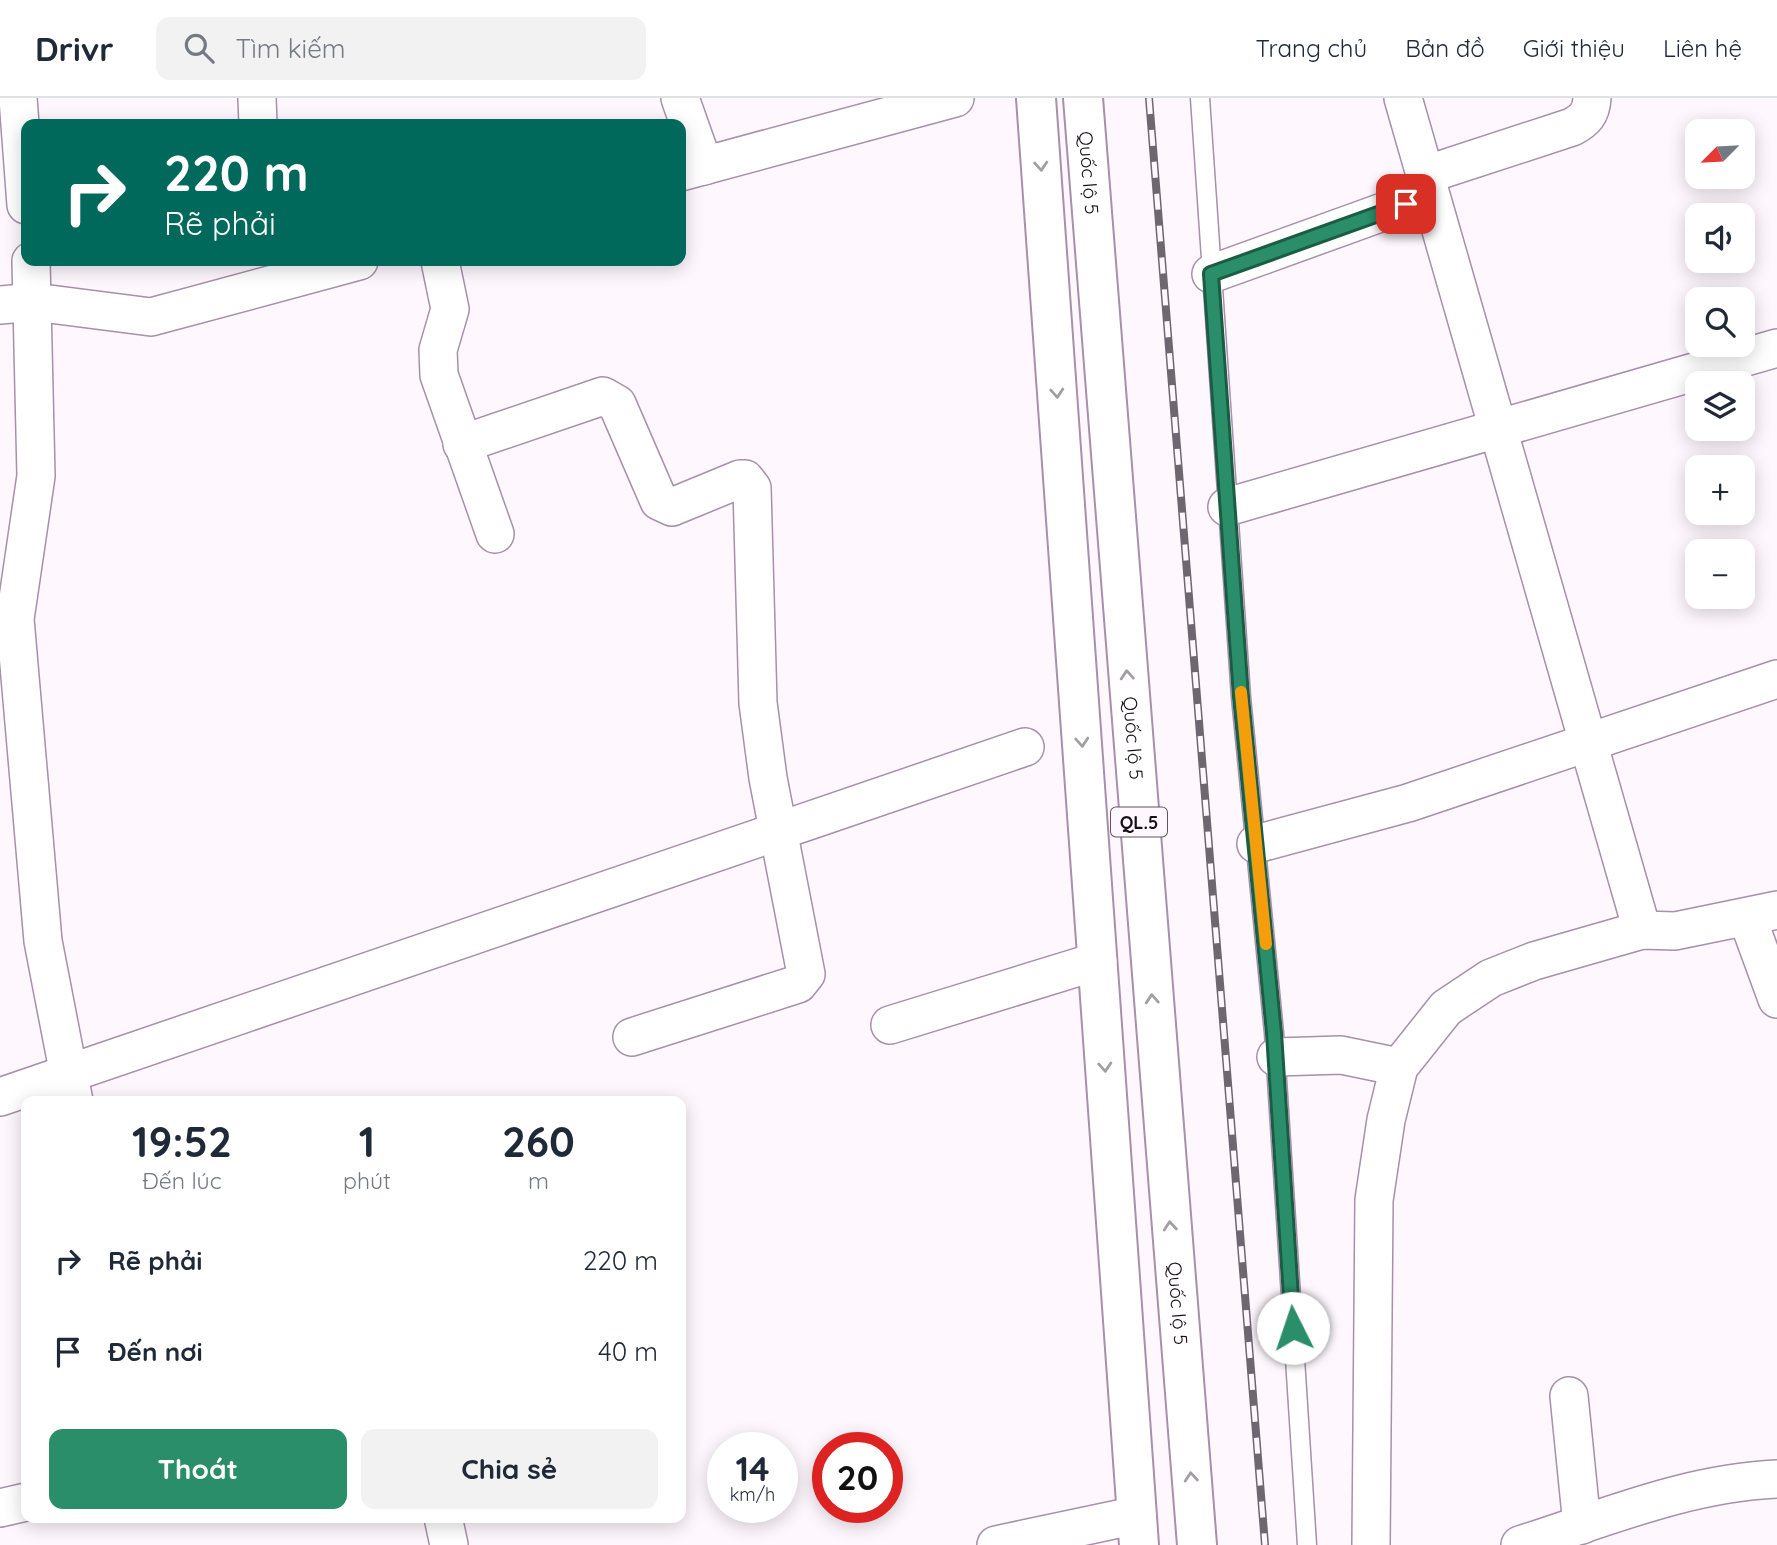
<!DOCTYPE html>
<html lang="vi">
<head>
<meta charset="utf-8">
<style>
  body { margin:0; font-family:Quicksand,sans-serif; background:#f2f2f3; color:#1f2937; height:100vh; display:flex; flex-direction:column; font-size:26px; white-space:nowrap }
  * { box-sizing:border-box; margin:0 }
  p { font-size:23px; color:#747a83 }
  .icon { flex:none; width:38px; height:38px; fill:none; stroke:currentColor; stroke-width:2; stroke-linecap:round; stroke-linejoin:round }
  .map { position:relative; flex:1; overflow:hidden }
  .panel { position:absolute; left:21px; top:998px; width:665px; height:427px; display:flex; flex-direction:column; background:#fff; border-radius:14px; box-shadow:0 4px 18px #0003 }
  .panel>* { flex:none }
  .top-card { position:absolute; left:21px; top:21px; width:665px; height:147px; border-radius:14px; box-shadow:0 4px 18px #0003; background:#00695c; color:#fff; overflow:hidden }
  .needle { width:46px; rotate:246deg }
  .controls { position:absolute; left:1685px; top:21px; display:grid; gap:14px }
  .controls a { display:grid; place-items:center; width:70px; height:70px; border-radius:14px; background:#fff; box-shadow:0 4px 18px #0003; font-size:35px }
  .speed { position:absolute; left:707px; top:1334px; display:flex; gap:14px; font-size:35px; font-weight:700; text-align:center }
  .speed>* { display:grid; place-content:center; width:91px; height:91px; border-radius:50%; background:#fff; box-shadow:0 4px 18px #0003; line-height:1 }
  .speed small { font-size:18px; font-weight:400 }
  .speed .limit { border:10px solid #d22; background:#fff; color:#111 }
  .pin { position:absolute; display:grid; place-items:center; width:60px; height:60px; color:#fff; margin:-30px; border-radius:14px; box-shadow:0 4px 10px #0006 }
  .me { position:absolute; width:77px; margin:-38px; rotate:356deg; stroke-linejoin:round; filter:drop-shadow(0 0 5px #0008) }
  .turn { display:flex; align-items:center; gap:24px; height:147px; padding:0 28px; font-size:32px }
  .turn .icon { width:91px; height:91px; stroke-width:2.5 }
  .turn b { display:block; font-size:49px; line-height:60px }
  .eta { display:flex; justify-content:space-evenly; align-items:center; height:119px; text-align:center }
  .eta b { font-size:42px; font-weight:700; line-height:49px }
  .primary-button { display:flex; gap:14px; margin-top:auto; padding:14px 28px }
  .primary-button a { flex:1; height:80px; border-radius:14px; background:#2a8e6a; color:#fff; font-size:28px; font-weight:700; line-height:80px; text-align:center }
  .primary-button a+a { background:#f2f2f3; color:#1f2937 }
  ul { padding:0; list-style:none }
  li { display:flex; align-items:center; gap:21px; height:91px; padding:0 28px }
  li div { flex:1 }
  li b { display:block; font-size:26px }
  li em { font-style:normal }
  header { display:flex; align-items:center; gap:42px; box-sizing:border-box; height:98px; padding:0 35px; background:#fff; border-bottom:2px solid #e0e1e3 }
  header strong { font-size:33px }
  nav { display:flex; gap:38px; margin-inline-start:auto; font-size:24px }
  .search { width:490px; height:63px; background:#f2f2f3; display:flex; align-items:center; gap:18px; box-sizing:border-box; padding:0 24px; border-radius:14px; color:#747a83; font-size:26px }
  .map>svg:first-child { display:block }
</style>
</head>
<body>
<header>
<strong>Drivr</strong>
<div class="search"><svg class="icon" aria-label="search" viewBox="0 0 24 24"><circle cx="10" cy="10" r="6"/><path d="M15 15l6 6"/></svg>Tìm kiếm</div>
<nav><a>Trang chủ</a><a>Bản đồ</a><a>Giới thiệu</a><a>Liên hệ</a></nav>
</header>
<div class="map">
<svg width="1777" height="1447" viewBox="0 0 1777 1447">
  <rect width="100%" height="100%" fill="#fef8fe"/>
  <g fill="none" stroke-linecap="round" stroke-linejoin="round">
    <defs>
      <path id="service" d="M1200 0 1241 599 1274 935 1307 1447"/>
      <g id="minor">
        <path d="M18 0 26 107"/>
        <path d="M257 0 258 26"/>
        <path d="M680 0 704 68"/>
        <path d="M1403 0 1642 832"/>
        <path d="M681 74 955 0"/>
        <path d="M1425 77 1572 29C1585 22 1591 16 1592 0"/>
        <path d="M31 163 36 378 15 521 43 843 74 1003"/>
        <path d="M440 163 450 211 438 252 439 277 495 436"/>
        <path d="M1211 176 1430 97"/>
        <path d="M0 207 34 204 151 219 359 163"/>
        <path d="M462 346 603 298 617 306 659 403 672 409 740 381H745L752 390 758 605 768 680 806 876 798 886 632 939"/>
        <path d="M1227 409 1777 250"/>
        <path d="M1256 746 1408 705 1777 581"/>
        <path d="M1747 819 1777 901"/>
        <path d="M890 927 1098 863"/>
        <path d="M1276 959 1341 957 1399 969"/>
        <path d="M0 999 1025 649"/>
        <path d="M1569 1298 1582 1427"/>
        <path d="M0 1410 26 1404"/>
        <path d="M443 1419 449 1447"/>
        <path d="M996 1447 1137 1417"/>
        <path d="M1371 1447 1374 1102 1386 1022 1399 969 1446 910 1491 880 1534 863 1642 832 1675 833 1777 812"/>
        <path d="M1520 1447C1605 1420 1687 1385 1777 1381"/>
      </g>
      <g id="trunk">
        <path d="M1036 0 1139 1447"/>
        <path id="s1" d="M1083 0 1197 1447"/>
      </g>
    </defs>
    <use href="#service" stroke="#a88fab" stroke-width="21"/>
    <use href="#minor" stroke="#a88fab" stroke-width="40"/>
    <use href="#trunk" stroke="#a88fab" stroke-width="42"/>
    <use href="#service" stroke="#fff" stroke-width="18"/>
    <use href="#minor" stroke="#fff" stroke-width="37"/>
    <use href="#trunk" stroke="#fff" stroke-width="38"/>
    <defs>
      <path id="rail" d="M1149 0 1265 1447"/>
    </defs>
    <use href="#rail" stroke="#6f6770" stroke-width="8"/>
    <use href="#rail" stroke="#fef8fe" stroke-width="5" stroke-dasharray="16" stroke-linecap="butt"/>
  </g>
  <defs><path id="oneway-chevron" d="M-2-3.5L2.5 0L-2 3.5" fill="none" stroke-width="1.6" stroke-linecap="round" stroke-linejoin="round" transform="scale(1.75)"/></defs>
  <g stroke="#a29fa3">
    <use href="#oneway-chevron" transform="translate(1041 68) rotate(86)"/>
    <use href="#oneway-chevron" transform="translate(1057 295) rotate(86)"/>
    <use href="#oneway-chevron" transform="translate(1127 577) rotate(-94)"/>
    <use href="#oneway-chevron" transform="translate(1082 644) rotate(86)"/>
    <use href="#oneway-chevron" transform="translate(1152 901) rotate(-94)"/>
    <use href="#oneway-chevron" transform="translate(1105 969) rotate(86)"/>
    <use href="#oneway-chevron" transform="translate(1170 1128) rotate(-95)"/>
    <use href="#oneway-chevron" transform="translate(1191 1379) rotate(-95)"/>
  </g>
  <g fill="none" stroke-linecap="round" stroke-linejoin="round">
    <defs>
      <path id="route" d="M1293 1230 1274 935 1241 599 1211 176 1406 106"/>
    </defs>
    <use href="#route" stroke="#1b5c45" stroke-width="18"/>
    <use href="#route" stroke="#2a8e6a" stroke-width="12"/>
    <path stroke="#f59e0b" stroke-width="12" d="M1241 594 1266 846"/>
  </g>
  <g text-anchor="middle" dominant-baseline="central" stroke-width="7" stroke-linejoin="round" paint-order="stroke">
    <rect fill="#fef8fe" stroke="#5c545d" stroke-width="2" x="1111" y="709.5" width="56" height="29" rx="5"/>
    <g font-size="18" font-weight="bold" fill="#170e18">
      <text x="1139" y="724">QL.5</text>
    </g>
    <g font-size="19" fill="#170e18" stroke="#fef8fe">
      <text stroke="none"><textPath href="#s1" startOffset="75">Quốc lộ 5</textPath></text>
      <text stroke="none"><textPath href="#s1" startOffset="642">Quốc lộ 5</textPath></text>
      <text stroke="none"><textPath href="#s1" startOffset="1209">Quốc lộ 5</textPath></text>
    </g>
  </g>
</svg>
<div class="controls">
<a><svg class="needle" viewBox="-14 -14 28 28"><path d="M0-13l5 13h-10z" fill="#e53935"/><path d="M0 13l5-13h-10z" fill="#747a83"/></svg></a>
<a><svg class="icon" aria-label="sound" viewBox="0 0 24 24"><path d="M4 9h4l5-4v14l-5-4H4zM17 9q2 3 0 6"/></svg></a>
<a><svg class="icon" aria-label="search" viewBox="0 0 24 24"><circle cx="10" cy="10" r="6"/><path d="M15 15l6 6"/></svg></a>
<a><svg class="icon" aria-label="layers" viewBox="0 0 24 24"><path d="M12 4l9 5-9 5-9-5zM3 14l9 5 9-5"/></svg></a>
<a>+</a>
<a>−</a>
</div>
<div class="speed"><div>14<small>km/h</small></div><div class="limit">20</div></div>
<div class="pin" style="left:1406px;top:106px;background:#d93025"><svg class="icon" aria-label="arrive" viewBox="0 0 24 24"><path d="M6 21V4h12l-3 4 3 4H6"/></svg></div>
<svg class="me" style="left:1293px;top:1230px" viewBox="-20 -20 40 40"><circle r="19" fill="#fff"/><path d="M0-13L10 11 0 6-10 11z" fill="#2a8e6a"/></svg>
<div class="top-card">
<div class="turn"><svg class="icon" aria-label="right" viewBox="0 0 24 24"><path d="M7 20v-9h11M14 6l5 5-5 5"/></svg><div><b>220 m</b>Rẽ phải</div></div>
</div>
<section class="panel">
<div class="eta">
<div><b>19:52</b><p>Đến lúc</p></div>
<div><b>1</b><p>phút</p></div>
<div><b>260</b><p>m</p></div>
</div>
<ul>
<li><svg class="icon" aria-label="right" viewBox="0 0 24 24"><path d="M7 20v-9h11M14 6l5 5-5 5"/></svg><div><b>Rẽ phải</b></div><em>220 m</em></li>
<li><svg class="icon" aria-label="arrive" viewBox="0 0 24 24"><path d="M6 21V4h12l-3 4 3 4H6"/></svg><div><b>Đến nơi</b></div><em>40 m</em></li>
</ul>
<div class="primary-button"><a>Thoát</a><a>Chia sẻ</a></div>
</section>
</div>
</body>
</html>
